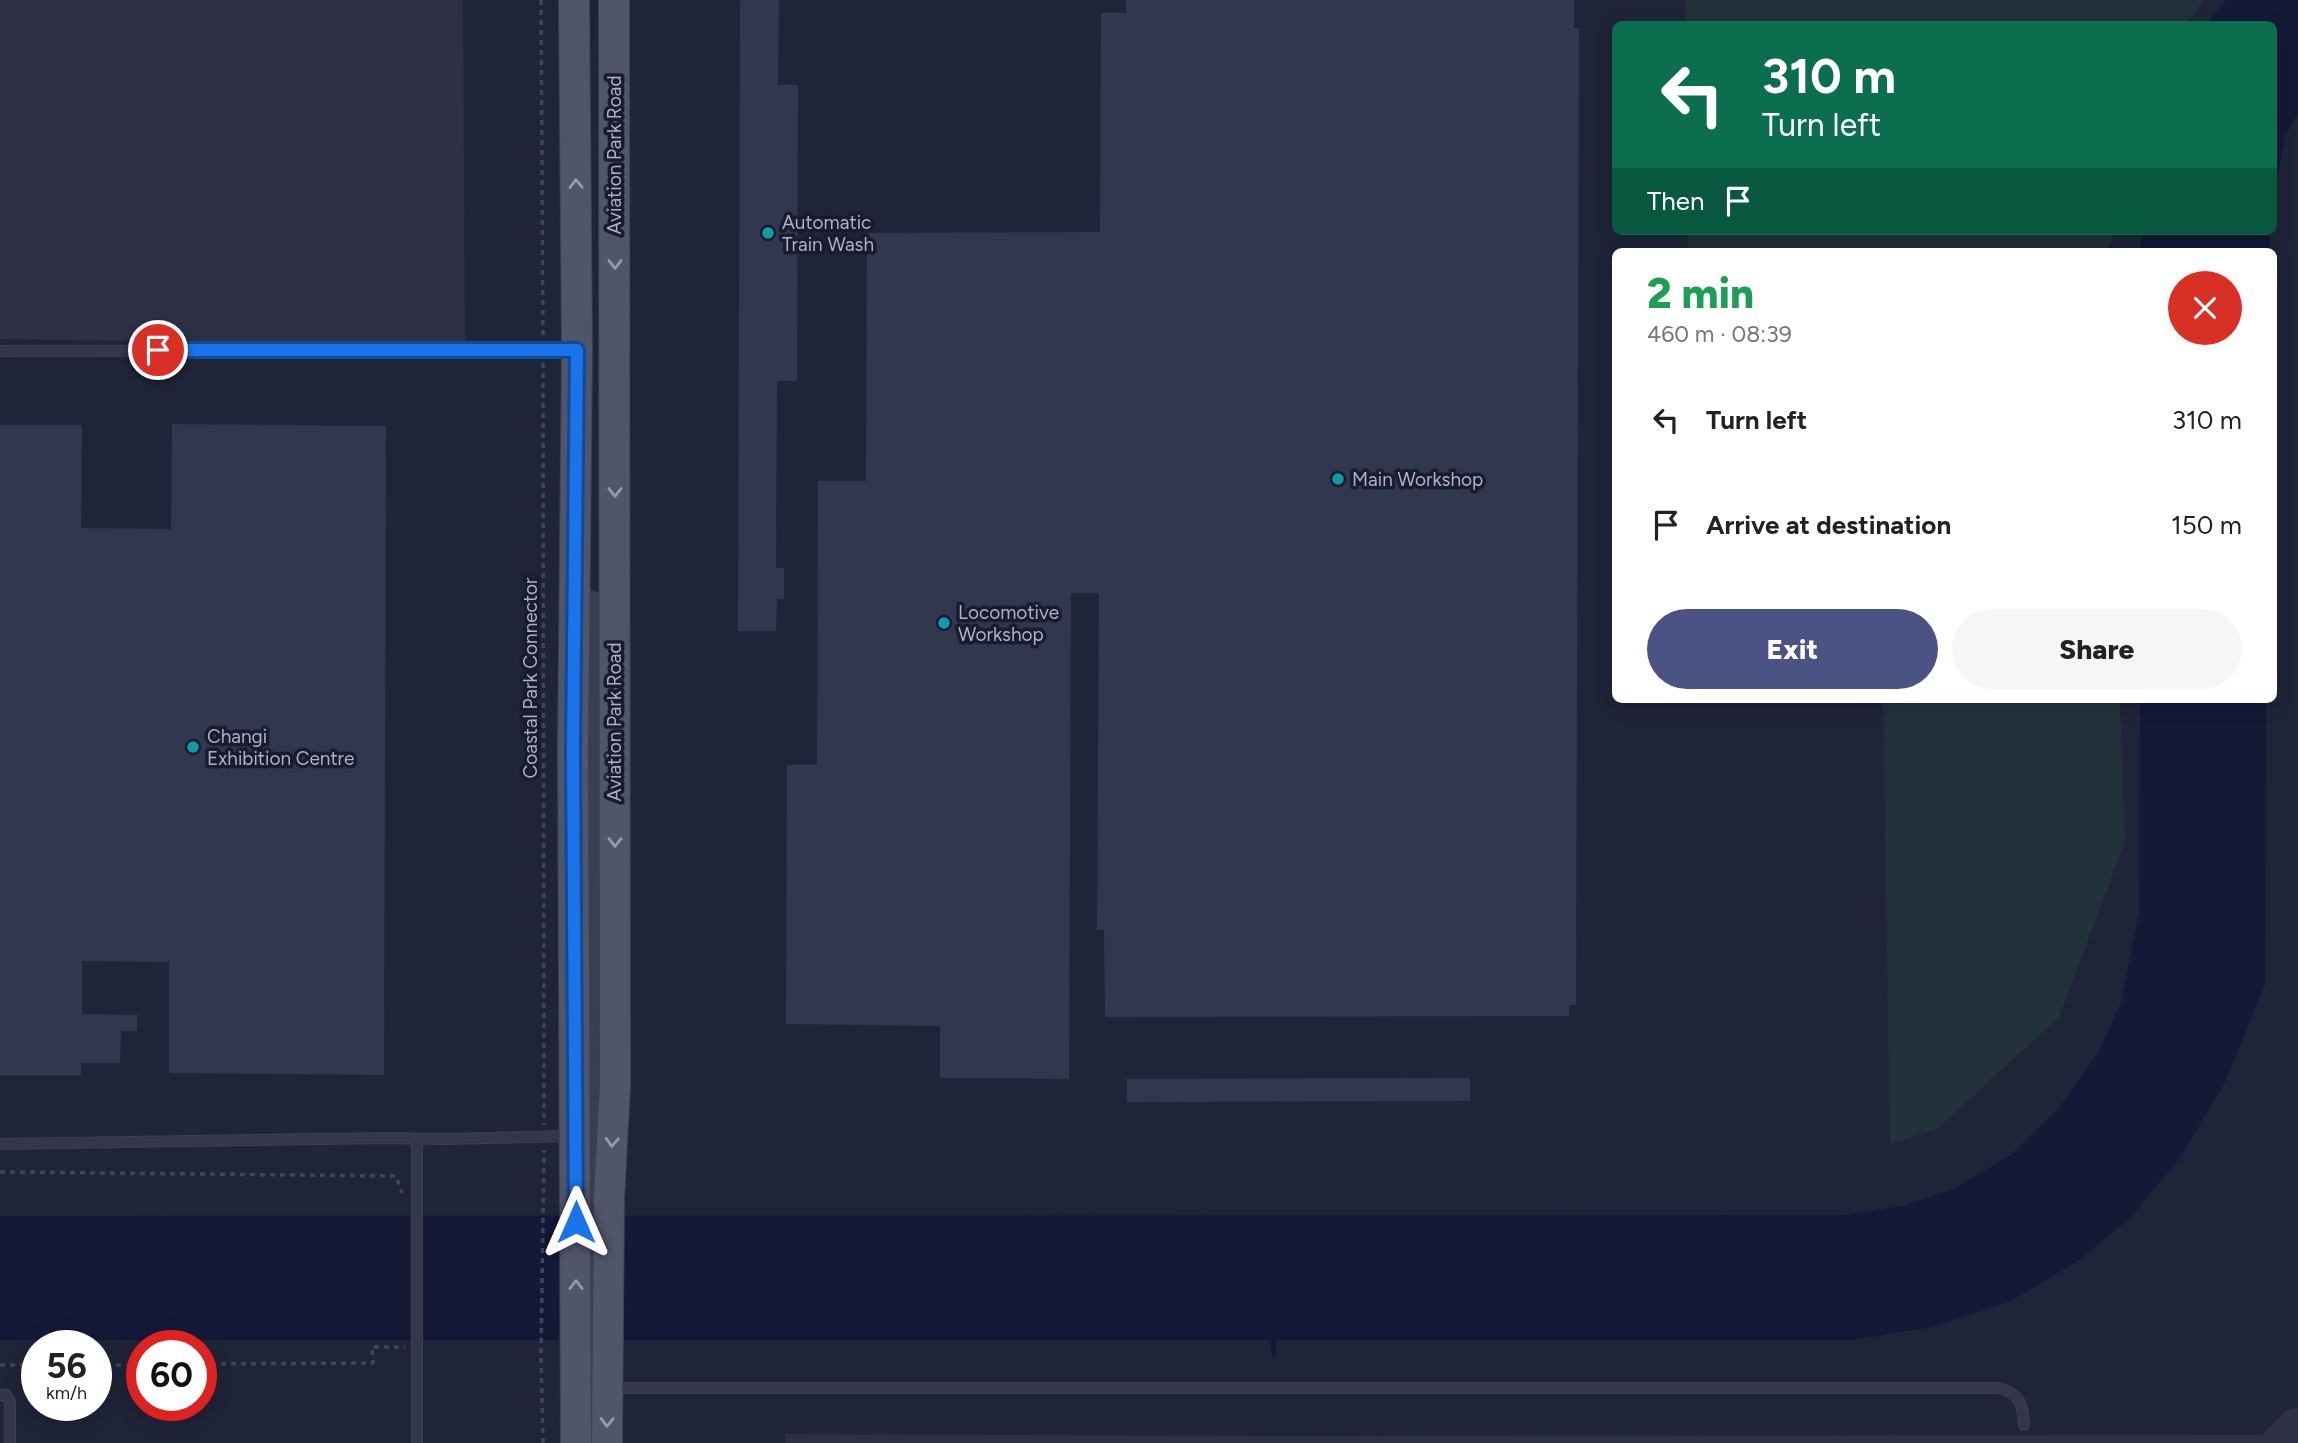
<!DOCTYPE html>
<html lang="en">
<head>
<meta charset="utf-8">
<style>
  body { margin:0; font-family:Figtree,sans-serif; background:#f6f6f6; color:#222; height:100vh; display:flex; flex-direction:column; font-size:26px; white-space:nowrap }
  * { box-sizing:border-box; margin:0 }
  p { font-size:23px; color:#767676 }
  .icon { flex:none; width:38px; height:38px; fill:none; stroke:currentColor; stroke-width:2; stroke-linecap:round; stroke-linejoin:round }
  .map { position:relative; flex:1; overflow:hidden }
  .side { position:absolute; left:1612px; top:248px; width:665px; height:455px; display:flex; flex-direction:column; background:#fff; border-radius:10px; box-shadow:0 4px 18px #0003 }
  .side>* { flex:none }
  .banner { position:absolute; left:1612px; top:21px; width:665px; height:214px; border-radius:10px; box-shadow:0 4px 18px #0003; background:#0b6e4f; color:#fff; overflow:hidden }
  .speed { position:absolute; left:21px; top:1330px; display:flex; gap:14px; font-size:35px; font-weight:700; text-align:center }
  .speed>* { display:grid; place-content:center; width:91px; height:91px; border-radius:50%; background:#fff; box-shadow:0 4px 18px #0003; line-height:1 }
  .speed small { font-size:18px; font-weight:400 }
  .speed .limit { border:10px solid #d22; background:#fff; color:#111 }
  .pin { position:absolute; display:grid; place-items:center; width:60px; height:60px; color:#fff; margin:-30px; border:4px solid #fff; border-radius:50%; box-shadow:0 2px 7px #0007 }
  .me { position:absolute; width:77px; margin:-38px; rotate:0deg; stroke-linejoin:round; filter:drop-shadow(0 0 5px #0008) }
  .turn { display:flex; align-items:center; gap:24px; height:147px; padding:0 35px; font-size:32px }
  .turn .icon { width:91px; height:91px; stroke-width:2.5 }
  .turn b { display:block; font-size:49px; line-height:60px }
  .then { display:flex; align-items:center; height:66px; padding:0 35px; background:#0003; gap:14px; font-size:26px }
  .round { display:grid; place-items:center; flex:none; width:74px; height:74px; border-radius:37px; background:#f6f6f6 }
  .head { display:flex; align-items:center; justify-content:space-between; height:119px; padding:0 35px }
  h1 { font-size:42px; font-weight:800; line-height:52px; color:#1e9e55 }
  .primary-button { display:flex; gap:14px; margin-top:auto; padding:14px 35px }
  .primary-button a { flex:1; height:80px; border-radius:42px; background:#4b5284; color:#fff; font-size:28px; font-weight:800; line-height:80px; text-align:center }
  .primary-button a+a { background:#f6f6f6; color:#222 }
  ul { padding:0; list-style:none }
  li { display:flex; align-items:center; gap:21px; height:105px; padding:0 35px }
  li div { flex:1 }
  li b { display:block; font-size:26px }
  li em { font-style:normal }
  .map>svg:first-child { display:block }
</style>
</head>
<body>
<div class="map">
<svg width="2298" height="1443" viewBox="0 0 2298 1443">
  <rect width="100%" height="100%" fill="#202439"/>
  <g fill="#2e3146">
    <path d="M0 0H463L465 346 0 339Z"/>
    <path d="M2298 1408V1443H785V1434L1295 1436 2262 1435 2288 1409Z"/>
  </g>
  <g fill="#22313a">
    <path d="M1686 0H2205L2186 24H1686Z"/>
    <path d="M1688 231H2114L2108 252H1688Z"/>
    <path d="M1883 700H2120L2125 842 2059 1017 1938 1128 1890 1145Z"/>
  </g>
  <g fill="#131937">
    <path d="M2227 0H2298V114L2285 136 2273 199V24H2208L2216 12Z"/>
    <path d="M2141 231H2271L2269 252H2141Z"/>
    <path d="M2140 700H2266L2265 984 2226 1080 2182 1155 2131 1217 2078 1261 2011 1301 1932 1327 1852 1340H0V1216L1845 1215 1903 1206 1954 1189 2012 1154 2060 1107 2098 1053 2121 1003 2139 912Z"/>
  </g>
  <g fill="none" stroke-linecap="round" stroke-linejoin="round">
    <path stroke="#131937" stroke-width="5" d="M1273 1334 1274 1355"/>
    <path stroke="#3a3e55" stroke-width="49" d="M588 615 590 1438"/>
  </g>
  <g fill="#323750">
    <path d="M740 0H779L778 85H798L797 381H777L776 568H784V599H777L776 631H738Z"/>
    <path d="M1126 0H1574V28H1579L1576 1005H1569V1016L1105 1017 1104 930H1097L1099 593H1071L1069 1079 940 1078V1026L786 1024 787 765H817L818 481H866L867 233 1100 232 1101 13H1126Z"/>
    <path d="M172 424 386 426 384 1075 169 1073V962L82 961V1014L137 1015V1031H121L120 1063H81V1075H0V425H82L81 528 171 529Z"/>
    <path d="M1470 1078V1101L1127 1102V1079Z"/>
  </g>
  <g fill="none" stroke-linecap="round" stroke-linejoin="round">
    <defs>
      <g id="lane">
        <path d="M0 351 573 350"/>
        <path d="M417 1139V1443"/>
        <path d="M0 1144 386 1138 445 1139 572 1136"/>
        <path d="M612 1388H1998C2020 1393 2023 1404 2024 1425"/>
        <path d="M0 1395H6L10 1402V1443"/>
      </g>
      <g id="primary">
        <path d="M574 0 577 350 573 749 576 1443"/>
        <path d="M607 1443 609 1198 615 1086 614 0"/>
      </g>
    </defs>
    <use href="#lane" stroke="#3d4053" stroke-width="12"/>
    <use href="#primary" stroke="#3d4053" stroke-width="32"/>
    <g stroke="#3a4a52" stroke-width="3.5" stroke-dasharray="5 5" stroke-linecap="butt">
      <path d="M541 0 543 337"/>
      <path d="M543 363 544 1125"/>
      <path d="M0 1172 396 1176 402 1193"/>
      <path d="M201 1364 373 1363 372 1347H405"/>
      <path d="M0 1365H37"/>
      <path d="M96 1365H142"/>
      <path d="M543 1443 541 1356 544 1150"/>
    </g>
    <use href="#lane" stroke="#343749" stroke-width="10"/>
    <use href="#primary" stroke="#51556a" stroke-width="30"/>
  </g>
  <defs><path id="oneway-chevron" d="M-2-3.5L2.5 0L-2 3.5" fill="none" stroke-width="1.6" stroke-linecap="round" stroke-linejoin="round" transform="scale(1.75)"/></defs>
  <g stroke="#979aaf">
    <use href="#oneway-chevron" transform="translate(576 184) rotate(-91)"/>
    <use href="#oneway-chevron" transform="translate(615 264) rotate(90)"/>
    <use href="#oneway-chevron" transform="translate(615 492) rotate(90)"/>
    <use href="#oneway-chevron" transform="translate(615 842) rotate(90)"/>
    <use href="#oneway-chevron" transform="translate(612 1142) rotate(93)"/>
    <use href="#oneway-chevron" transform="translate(576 1285) rotate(-90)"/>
    <use href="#oneway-chevron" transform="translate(607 1422) rotate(91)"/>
  </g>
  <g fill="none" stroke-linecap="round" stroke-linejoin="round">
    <defs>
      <path id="route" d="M158 350H577L573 749 576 1222"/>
    </defs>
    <use href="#route" stroke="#114b97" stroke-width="18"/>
    <use href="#route" stroke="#1a73e8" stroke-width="12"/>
  </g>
  <g fill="#0f9aa8" stroke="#191c2e" stroke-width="2.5">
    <circle cx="768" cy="233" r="7"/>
    <circle cx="1338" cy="479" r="7"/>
    <circle cx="944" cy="623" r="7"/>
    <circle cx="193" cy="747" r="7"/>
  </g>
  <g text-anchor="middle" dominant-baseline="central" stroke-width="7" stroke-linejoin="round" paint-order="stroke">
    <g font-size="19" fill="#aeb1c6" stroke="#191c2e">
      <text transform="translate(614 155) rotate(-90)">Aviation Park Road</text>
      <text transform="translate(530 678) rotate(-90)">Coastal Park Connector</text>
      <text transform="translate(614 722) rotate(-90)">Aviation Park Road</text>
    </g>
    <g font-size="19" fill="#aeb1c6" stroke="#191c2e" text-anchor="start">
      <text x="782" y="222">Automatic<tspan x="782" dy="22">Train Wash</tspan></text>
      <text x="1352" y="479">Main Workshop</text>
      <text x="958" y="612">Locomotive<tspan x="958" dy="22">Workshop</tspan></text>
      <text x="207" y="736">Changi<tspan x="207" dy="22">Exhibition Centre</tspan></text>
    </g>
  </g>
</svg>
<div class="speed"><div>56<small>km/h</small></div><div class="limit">60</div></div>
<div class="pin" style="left:158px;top:350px;background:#d93025"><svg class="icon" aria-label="arrive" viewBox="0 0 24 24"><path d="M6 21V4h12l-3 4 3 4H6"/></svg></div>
<svg class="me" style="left:576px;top:1222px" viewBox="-20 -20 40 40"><path d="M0-17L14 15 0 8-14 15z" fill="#1a73e8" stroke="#fff" stroke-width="4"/></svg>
<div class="banner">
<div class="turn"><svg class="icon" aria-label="left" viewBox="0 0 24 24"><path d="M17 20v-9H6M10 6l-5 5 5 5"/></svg><div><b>310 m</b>Turn left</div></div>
<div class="then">Then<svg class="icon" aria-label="arrive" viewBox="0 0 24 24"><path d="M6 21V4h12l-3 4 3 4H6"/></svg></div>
</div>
<section class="side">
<div class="head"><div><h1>2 min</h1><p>460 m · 08:39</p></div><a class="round" style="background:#d93025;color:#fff"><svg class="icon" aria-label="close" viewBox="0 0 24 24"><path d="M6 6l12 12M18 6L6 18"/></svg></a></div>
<ul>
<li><svg class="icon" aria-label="left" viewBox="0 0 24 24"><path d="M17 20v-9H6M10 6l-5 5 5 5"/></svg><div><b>Turn left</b></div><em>310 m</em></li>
<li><svg class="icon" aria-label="arrive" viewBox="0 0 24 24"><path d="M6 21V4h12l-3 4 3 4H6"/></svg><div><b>Arrive at destination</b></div><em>150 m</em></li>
</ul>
<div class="primary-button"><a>Exit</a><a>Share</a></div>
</section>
</div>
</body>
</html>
